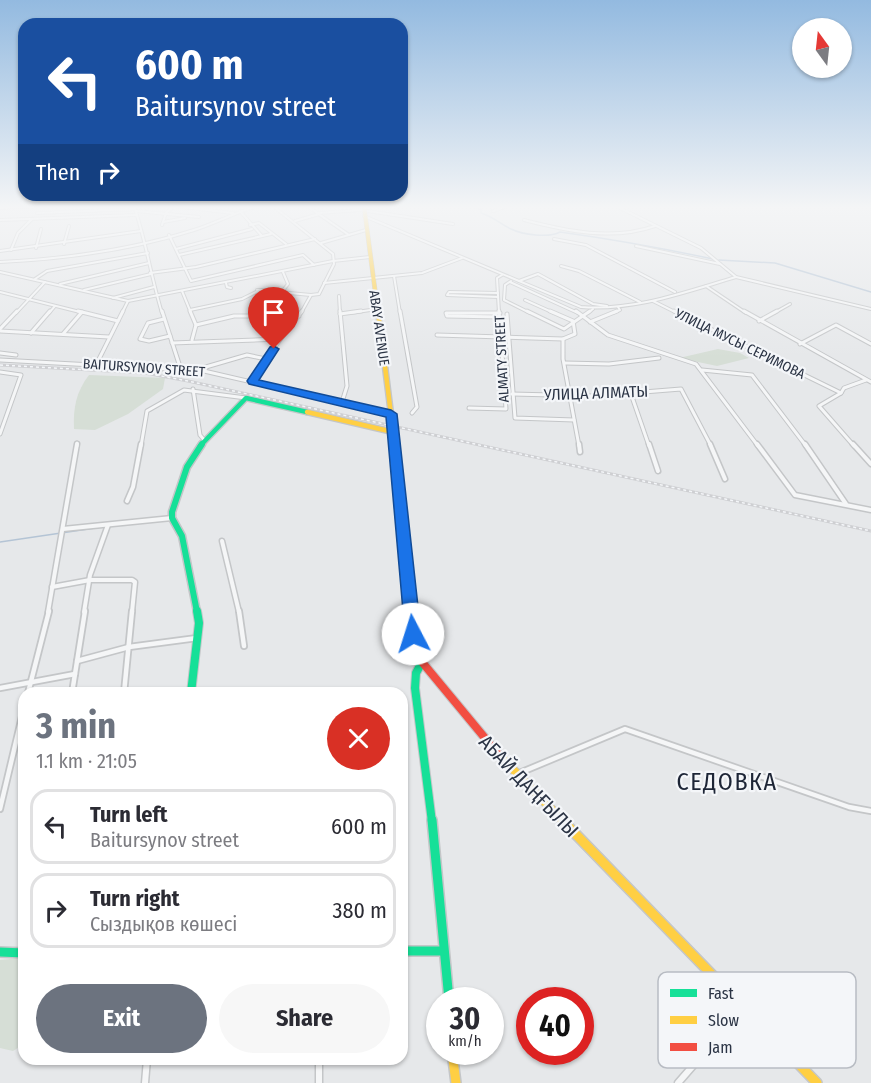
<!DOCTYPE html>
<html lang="en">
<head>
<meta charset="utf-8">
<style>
  body { margin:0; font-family:"Fira Sans Condensed",sans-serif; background:#f7f7f7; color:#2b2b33; height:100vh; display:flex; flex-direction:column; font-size:22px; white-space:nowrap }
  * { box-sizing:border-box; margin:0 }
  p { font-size:20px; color:#7c7c81 }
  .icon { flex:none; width:33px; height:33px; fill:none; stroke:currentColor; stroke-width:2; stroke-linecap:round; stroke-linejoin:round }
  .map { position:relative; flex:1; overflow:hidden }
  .sheet { position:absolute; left:18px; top:687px; width:390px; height:378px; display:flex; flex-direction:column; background:#fff; border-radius:18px; box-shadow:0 2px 4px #0004 }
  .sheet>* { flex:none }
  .hud { position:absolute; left:18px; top:18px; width:390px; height:183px; border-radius:18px; box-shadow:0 2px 4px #0004; background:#1a4fa0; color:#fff; overflow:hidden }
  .needle { width:39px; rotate:345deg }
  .fabs { position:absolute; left:792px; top:18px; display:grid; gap:12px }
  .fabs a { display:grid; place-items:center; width:60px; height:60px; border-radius:50%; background:#fff; box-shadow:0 2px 4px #0004; font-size:30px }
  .speed { position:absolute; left:426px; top:987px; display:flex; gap:12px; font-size:30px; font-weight:700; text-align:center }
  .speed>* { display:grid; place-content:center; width:78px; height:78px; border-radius:50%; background:#fff; box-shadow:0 2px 4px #0004; line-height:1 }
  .speed small { font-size:15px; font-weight:400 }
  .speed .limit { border:9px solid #d22; background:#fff; color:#111 }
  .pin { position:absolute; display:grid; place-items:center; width:51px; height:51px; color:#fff; margin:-62px -26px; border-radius:50% 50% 50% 0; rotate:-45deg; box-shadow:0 0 6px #0007 }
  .pin .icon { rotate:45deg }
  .me { position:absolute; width:66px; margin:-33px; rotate:355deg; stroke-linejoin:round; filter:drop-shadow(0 0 4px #0008) }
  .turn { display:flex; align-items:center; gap:21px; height:126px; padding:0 18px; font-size:27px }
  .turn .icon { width:78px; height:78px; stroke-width:2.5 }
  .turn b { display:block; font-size:42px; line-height:51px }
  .then { display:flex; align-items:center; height:57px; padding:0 18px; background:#0003; gap:12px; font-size:22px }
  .round { display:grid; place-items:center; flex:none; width:63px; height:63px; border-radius:32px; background:#f7f7f7 }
  .headline { display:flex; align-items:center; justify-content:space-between; height:102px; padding:0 18px }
  h1 { font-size:36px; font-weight:700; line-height:45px; color:#6c737f }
  .button { display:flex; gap:12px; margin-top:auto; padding:12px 18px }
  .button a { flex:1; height:69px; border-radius:36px; background:#6c737f; color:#fff; font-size:24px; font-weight:700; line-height:69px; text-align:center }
  .button a+a { background:#f7f7f7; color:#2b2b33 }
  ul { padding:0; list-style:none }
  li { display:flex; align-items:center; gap:18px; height:75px; margin:0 12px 9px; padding:0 6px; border:3px solid #e1e1e2; border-radius:18px }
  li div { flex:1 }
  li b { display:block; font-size:22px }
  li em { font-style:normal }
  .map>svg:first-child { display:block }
</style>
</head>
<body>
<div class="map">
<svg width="871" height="1083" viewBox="0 0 871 1083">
  <rect width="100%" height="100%" fill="#e6e8ea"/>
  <g fill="#d6ded6">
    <path d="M718 349 740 353 749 358 717 366 679 358Z"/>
    <path d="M89 375 165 378 163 389 128 414 95 430 74 429C73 408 76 392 89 375Z"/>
    <path d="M20 958 24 959V1044L13 1051 0 1048V960Z"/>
  </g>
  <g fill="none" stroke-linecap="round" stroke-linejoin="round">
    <g stroke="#b4c4d5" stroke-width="1.5">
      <path d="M474 206 481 210V213C494 217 500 224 511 229 523 235 549 238 560 232 611 239 661 248 713 259"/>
      <path d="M719 260 775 263 871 292"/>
      <path d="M0 542 95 528"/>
    </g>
    <defs>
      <g id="street-far4">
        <path d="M134 206C146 241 151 277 162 313"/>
        <path d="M174 206 233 213"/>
        <path d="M273 206 333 254 334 264 319 294 311 295 301 313"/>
        <path d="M307 206 349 235"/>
        <path d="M616 206 701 248 736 277 871 309"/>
        <path d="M0 208 34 206"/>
        <path d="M136 211 199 217"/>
        <path d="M240 211 262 236"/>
        <path d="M493 211 507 206"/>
        <path d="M37 213 135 209"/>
        <path d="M318 213 361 210 453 224"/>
        <path d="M364 216 581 307C635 311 685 292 736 277"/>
        <path d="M0 220 136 215"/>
        <path d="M524 220C567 231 612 241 655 226"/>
        <path d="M295 221 319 214"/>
        <path d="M163 222 185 218"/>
        <path d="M162 225 166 213 174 206"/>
        <path d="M250 225 259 223 286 244"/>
        <path d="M169 235 191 281 303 255 314 265"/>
        <path d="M554 239 586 245 675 292"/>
        <path d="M321 243 366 230"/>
        <path d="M64 244 69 226"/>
        <path d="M636 246 720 264"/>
        <path d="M36 248 41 229"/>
        <path d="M176 249 252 229"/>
        <path d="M11 250 18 233 32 219"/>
        <path d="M0 251 141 231"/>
        <path d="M179 255 271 234"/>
        <path d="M0 262C65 259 131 250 194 230 216 223 236 212 258 206"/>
        <path d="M561 266 579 271 640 302"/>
        <path d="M0 272 128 301 333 261 370 257"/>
        <path d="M150 273 196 267 315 239"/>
        <path d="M394 276 400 313"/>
        <path d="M35 279 47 271 148 253"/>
        <path d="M511 281 505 285 504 300 530 313"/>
        <path d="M519 281 538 274 593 304 607 306"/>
        <path d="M510 282 578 313"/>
        <path d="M226 283 227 287 231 288"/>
        <path d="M324 283 422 273 462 258"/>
        <path d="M60 284 149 263"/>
        <path d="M706 286 746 313"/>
        <path d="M84 290 151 274"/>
        <path d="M284 290H257L311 295"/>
        <path d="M182 291 191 313"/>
        <path d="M0 292 84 313"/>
        <path d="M498 293 449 292 447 295 498 297"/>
        <path d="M339 296 340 313"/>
        <path d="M113 298 154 287"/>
        <path d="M525 300 554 313"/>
        <path d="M653 301 677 313"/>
        <path d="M190 310 242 299 258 291"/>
        <path d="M16 313 45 282"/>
        <path d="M49 313 55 306"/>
        <path d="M122 313 128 301"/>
        <path d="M266 313 288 284 283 272"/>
        <path d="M350 313 377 309"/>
        <path d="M499 313 497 278 502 275"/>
        <path d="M588 313 593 309"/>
        <path d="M613 313 620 310 618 307"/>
        <path d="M774 313 790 304"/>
      </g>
      <g id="street-far3">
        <path d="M78 311 118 321"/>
        <path d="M162 311 181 370"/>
        <path d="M190 311 196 325 192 340"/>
        <path d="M340 311 347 386 342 402"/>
        <path d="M400 311 417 407 412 413"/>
        <path d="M527 311 564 329 590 311"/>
        <path d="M576 311 608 335 696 364 758 446"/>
        <path d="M674 311 841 393 819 406 854 446"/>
        <path d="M744 311 871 382"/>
        <path d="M500 313H446L447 316 500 317"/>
        <path d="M265 314 267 311"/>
        <path d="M340 314 361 311"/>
        <path d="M507 314 515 418 574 420"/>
        <path d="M164 319 148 323 140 339 149 341 170 336"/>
        <path d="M759 321 777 311"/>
        <path d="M590 322 617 311"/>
        <path d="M196 325 234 316H299"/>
        <path d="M0 329 17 311"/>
        <path d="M0 331 109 337"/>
        <path d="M31 333 50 311"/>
        <path d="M63 334 82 312"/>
        <path d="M437 335 563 339 575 334 573 321 550 311"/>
        <path d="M563 339V359L579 446"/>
        <path d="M172 343 280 339"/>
        <path d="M800 344 836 325 871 344"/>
        <path d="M0 353 16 355"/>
        <path d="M0 360 204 371 391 414"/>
        <path d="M565 363 609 364 659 358"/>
        <path d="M96 365 123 311"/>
        <path d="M199 369 247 355 266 359"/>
        <path d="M702 370 752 375 806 446"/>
        <path d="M0 372 21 375 0 434"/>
        <path d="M252 381 260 366 302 311"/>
        <path d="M193 389 200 435 205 441"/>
        <path d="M841 393 844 388 866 380"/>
        <path d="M512 394 594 396 681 389 711 446"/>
        <path d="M631 394 649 446"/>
        <path d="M469 408 506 409 499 311"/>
        <path d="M77 446V443"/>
        <path d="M141 446 147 411 184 390 246 398"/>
      </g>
      <g id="street-far2">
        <path d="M579 444 580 452"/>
        <path d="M649 444 658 471"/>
        <path d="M710 444 725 479"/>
        <path d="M757 444 795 495 871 510"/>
        <path d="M805 444 846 504"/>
        <path d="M853 444 871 464"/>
        <path d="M127 501 133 487 141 444"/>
        <path d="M63 529 172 518"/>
        <path d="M222 541 239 612"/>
        <path d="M52 587 90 580H132L135 582 132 612"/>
        <path d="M48 612 77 444"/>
        <path d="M84 612 90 575 108 525"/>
      </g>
      <g id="street-far1">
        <path d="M239 611 244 646"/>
        <path d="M77 661 129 647 197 638"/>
        <path d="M0 688 75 674"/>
        <path d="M28 693 49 611"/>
        <path d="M72 693 85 611"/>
        <path d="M124 693 132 611"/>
        <path d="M517 774 625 729 849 807 871 811"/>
        <path d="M0 809 24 708"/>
      </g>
      <g id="street">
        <path d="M319 1064V1083"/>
        <path d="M145 1083 147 1059"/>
        <path d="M678 1083 744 1007"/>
      </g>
      <path id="fast-far3" d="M200 446 246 398 307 412"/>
      <path id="fast-far2" d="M197 612 182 536 172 518V512L187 467 202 444"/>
      <g id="fast-far1">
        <path d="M422 662 416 673 415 688 432 822"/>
        <path d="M191 693 199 623 197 611"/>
      </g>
      <g id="fast">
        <path d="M432 820 449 1000"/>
        <path d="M402 951H443"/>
        <path d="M0 952 24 953"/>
      </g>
      <path id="slow-far3" d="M364 206 378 313"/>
      <g id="slow-far2">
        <path d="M378 311 393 430"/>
        <path d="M307 412 393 432"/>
      </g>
      <path id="slow-far1" d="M499 755 564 822"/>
      <g id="slow">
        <path d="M562 820 817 1083"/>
        <path d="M452 1052 456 1083"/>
      </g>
      <path id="jam-far2" d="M393 430 395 446"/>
      <path id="jam-far1" d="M394 444 411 612"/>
      <path id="jam" d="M411 611 413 634 422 662 499 755"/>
    </defs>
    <use href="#street-far4" stroke="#c4c6c8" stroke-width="4"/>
    <use href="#street-far3" stroke="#c4c6c8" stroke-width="5"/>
    <use href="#street-far2" stroke="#c4c6c8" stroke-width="7"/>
    <use href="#street-far1" stroke="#c4c6c8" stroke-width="8"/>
    <use href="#street" stroke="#c4c6c8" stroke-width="9"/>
    <use href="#fast-far3" stroke="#c4c6c8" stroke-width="7"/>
    <use href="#fast-far2" stroke="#c4c6c8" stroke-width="9"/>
    <use href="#fast-far1" stroke="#c4c6c8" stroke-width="10"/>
    <use href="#fast" stroke="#c4c6c8" stroke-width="12"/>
    <use href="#slow-far3" stroke="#c4c6c8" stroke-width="5"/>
    <use href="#slow-far2" stroke="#c4c6c8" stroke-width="7"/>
    <use href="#slow-far1" stroke="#c4c6c8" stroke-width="10"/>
    <use href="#slow" stroke="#c4c6c8" stroke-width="12"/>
    <use href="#jam-far2" stroke="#c4c6c8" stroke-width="7"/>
    <use href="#jam-far1" stroke="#c4c6c8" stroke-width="9"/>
    <use href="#jam" stroke="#c4c6c8" stroke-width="10"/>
    <use href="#street-far4" stroke="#f5f6f7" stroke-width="2"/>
    <use href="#street-far3" stroke="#f5f6f7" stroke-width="3"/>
    <use href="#street-far2" stroke="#f5f6f7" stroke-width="4"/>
    <use href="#street-far1" stroke="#f5f6f7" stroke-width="4.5"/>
    <use href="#street" stroke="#f5f6f7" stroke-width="6"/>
    <use href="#fast-far3" stroke="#16e098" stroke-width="4.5"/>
    <use href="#fast-far2" stroke="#16e098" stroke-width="6"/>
    <use href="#fast-far1" stroke="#16e098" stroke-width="8"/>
    <use href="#fast" stroke="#16e098" stroke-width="9"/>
    <use href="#slow-far3" stroke="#ffcf43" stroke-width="4"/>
    <use href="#slow-far2" stroke="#ffcf43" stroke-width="4.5"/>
    <use href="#slow-far1" stroke="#ffcf43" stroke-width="8"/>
    <use href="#slow" stroke="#ffcf43" stroke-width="9"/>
    <use href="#jam-far2" stroke="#f24e42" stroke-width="4.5"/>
    <use href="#jam-far1" stroke="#f24e42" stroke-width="6"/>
    <use href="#jam" stroke="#f24e42" stroke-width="8"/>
    <defs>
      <path id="rail" d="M0 365 145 373 188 381 871 531"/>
    </defs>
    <use href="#rail" stroke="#cecfd2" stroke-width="3"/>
    <use href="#rail" stroke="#f4f6f9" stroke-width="1.5" stroke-dasharray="3" stroke-linecap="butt"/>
  </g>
  <linearGradient id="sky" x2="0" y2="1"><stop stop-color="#93bae0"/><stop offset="0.58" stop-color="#f4f5f6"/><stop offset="1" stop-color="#f4f5f6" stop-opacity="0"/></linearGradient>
  <rect width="871" height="357" fill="url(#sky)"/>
  <path fill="#1a73e8" stroke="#114b97" stroke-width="1.5" d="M274 346 279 349 259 380 391 410 397 414 421 634 418 639 413 641 405 634 386 417 249 384 247 381 270 347Z"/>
  <g text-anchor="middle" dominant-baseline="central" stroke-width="4.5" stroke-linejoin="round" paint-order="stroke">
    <g font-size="14" fill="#2b3445" stroke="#f4f6f9">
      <text transform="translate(379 328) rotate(82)">ABAY AVENUE</text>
      <text transform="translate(740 344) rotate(26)">УЛИЦА МУСЫ СЕРИМОВА</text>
      <text transform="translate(502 359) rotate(-93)">ALMATY STREET</text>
      <text transform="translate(144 368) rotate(4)">BAITURSYNOV STREET</text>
    </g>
    <g font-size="16" fill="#2b3445" stroke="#f4f6f9">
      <text transform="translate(596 393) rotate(-2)">УЛИЦА АЛМАТЫ</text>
    </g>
    <g font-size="20" fill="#2b3445" stroke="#f4f6f9">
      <text transform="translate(529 786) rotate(46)">АБАЙ ДАҢҒЫЛЫ</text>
    </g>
    <g font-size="24" letter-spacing="1.5" fill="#1d2536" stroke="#f4f6f9">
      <text x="727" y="782">СЕДОВКА</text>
    </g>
  </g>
  <rect x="658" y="972" width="198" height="96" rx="9" fill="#f4f6f9" stroke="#b8bcc3" stroke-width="1.5"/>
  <rect x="670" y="989" width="27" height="8" fill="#16e098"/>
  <rect x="670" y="1016" width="27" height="8" fill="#ffcf43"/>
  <rect x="670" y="1043" width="27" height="8" fill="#f24e42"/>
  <g font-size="16" fill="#2b3445">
    <text x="708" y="999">Fast</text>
    <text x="708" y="1026">Slow</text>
    <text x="708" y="1053">Jam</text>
  </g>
</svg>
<div class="fabs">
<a><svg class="needle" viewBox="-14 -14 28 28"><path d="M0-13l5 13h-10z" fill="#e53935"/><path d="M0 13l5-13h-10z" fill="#7c7c81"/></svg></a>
</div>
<div class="speed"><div>30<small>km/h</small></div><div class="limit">40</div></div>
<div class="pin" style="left:274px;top:349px;background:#d93025"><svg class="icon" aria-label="arrive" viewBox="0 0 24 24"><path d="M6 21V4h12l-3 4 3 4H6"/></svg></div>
<svg class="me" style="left:413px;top:634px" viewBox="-20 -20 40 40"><circle r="19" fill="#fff"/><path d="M0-13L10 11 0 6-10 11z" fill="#1a73e8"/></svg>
<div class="hud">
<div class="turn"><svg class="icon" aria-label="left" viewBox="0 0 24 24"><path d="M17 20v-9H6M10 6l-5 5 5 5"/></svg><div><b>600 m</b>Baitursynov street</div></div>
<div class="then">Then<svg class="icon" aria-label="right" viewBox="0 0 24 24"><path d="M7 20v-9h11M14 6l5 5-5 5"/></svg></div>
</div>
<section class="sheet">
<div class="headline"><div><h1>3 min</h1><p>1.1 km · 21:05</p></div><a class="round" style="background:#d93025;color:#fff"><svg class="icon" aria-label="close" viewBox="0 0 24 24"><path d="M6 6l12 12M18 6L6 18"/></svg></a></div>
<ul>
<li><svg class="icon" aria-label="left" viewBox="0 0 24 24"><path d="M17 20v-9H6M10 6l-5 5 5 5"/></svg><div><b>Turn left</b><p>Baitursynov street</p></div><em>600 m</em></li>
<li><svg class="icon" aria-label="right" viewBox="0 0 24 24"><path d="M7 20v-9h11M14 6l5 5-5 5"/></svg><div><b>Turn right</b><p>Сыздықов көшесі</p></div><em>380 m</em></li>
</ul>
<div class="button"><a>Exit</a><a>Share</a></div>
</section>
</div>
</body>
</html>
